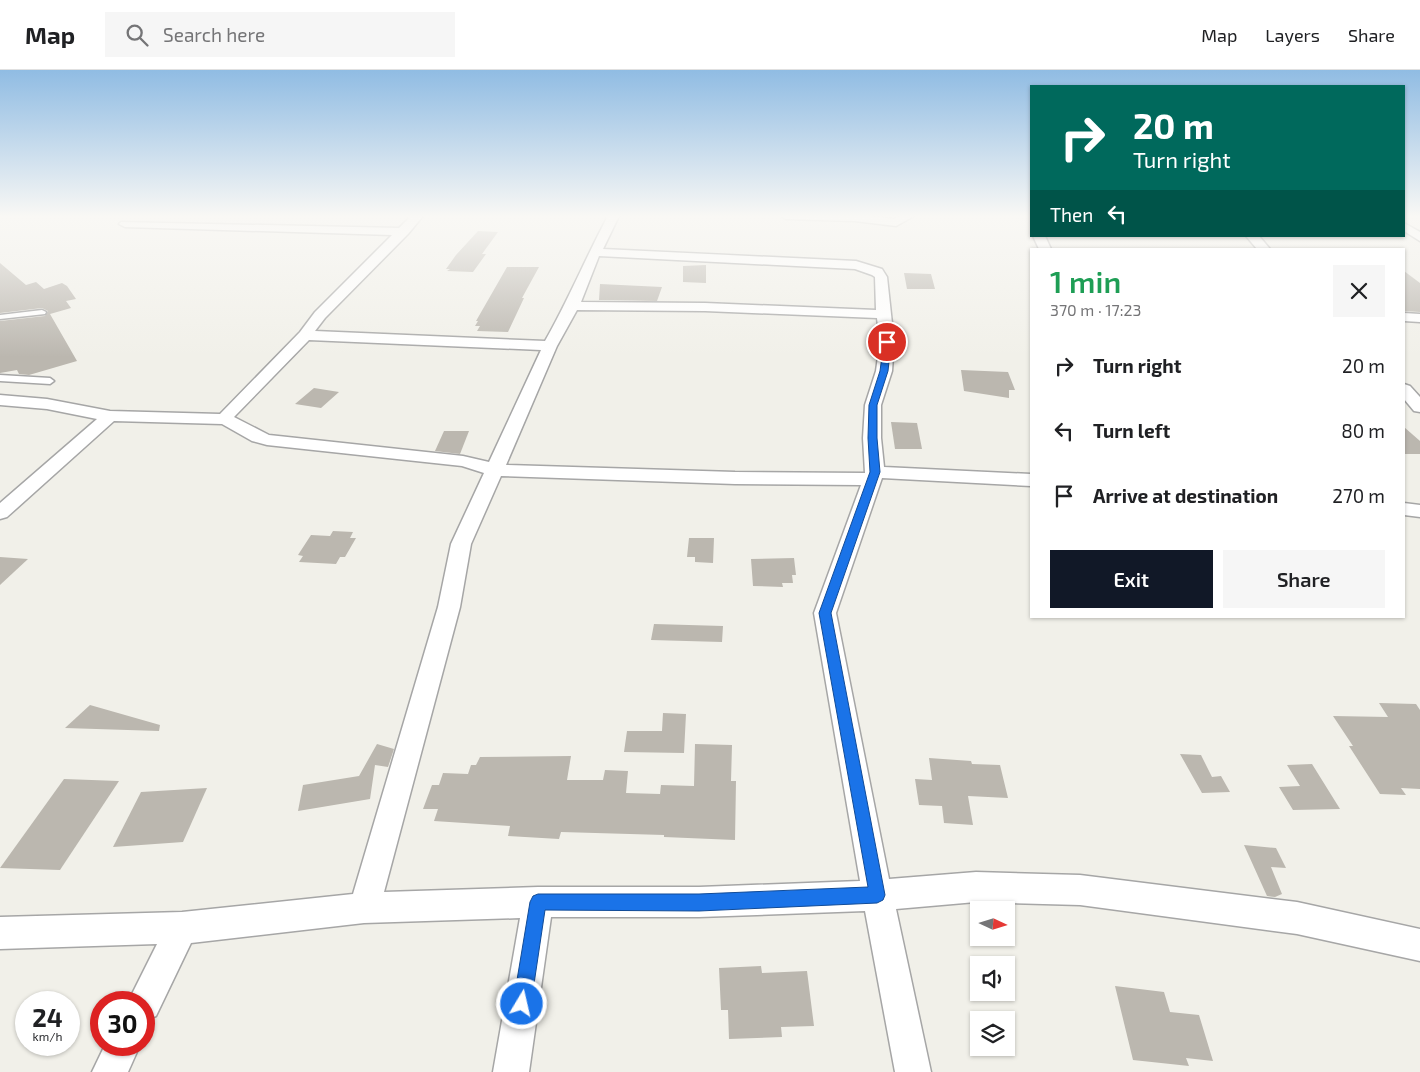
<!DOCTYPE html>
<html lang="en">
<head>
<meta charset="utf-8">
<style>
  body { margin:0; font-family:"Exo 2",sans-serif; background:#f6f6f6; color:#202124; height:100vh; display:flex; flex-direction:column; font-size:19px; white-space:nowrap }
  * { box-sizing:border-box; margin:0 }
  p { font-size:16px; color:#757577 }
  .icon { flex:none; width:28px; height:28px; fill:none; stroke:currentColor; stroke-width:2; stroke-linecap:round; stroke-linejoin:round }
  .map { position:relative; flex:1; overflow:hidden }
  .details { position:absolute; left:1030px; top:178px; width:375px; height:370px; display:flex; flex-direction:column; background:#fff; border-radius:0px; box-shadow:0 1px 4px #0004 }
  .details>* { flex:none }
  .hud { position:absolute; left:1030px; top:15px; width:375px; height:152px; border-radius:0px; box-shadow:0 1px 4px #0004; background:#00695c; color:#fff; overflow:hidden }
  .needle { width:32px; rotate:94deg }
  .buttons { position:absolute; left:970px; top:831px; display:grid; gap:10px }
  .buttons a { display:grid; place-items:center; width:45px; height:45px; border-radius:0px; background:#fff; box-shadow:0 1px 4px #0004; font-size:25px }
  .speed { position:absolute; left:15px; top:921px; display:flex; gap:10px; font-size:25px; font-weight:700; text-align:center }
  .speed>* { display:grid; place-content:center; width:65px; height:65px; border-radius:50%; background:#fff; box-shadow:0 1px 4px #0004; line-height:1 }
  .speed small { font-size:12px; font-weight:400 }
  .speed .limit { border:8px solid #d22; background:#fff; color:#111 }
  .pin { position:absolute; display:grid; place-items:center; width:42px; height:42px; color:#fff; margin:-21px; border:2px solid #fff; border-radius:50%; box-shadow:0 1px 5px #0007 }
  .me { position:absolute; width:55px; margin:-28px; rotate:9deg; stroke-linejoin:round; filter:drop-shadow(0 0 4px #0008) }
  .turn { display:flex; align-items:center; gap:18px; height:105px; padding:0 20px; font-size:22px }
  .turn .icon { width:65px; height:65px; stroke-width:2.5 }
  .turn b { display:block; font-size:35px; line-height:42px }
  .then { display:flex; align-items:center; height:48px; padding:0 20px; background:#0003; gap:10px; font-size:19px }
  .round { display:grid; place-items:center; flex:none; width:52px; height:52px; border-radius:0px; background:#f6f6f6 }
  .overview { display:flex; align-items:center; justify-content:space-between; height:85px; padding:0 20px }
  h1 { font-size:30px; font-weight:600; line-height:38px; color:#1e9e55 }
  .button { display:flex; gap:10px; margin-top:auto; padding:10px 20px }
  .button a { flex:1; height:58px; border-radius:0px; background:#111827; color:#fff; font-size:20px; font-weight:600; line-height:58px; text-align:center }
  .button a+a { background:#f6f6f6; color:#202124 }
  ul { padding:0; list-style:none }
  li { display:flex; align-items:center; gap:15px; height:65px; padding:0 20px }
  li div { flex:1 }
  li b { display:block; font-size:19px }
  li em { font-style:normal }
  header { display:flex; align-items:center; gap:30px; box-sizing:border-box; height:70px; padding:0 25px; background:#fff; border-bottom:1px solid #e0e0e0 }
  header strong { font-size:24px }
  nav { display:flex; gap:28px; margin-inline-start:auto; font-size:18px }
  .search { width:350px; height:45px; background:#f6f6f6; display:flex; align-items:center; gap:12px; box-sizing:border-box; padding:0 18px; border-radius:0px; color:#757577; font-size:19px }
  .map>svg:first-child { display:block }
</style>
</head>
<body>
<header>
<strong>Map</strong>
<div class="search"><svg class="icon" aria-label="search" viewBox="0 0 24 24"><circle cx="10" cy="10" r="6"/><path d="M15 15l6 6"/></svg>Search here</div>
<nav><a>Map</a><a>Layers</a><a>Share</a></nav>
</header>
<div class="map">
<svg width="1420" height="1002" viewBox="0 0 1420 1002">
  <rect width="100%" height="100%" fill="#f1f0e9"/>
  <g fill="#bbb7af">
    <path d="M478 161 498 162 482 184H486L473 202 447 201 450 199H446L456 185Z"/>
    <path d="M0 193 26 215 36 212 44 219 62 213 67 216 76 229 66 231 71 238 50 244 77 291 29 305 19 304 17 300 0 303V251L45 246 48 241 42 238 0 243Z"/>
    <path d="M706 195V213L683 212V196Z"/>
    <path d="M507 197H539L522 228H524L508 262 477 261 480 256H475L478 251H476Z"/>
    <path d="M1404 201 1420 213V242L1404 241Z"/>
    <path d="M904 203 931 204 935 219H907Z"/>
    <path d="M600 214 662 217 657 231 613 230H599Z"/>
    <path d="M961 300 1008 302 1015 320H1009V328L964 321Z"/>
    <path d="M314 318 339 322 321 338 295 334Z"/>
    <path d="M891 352 917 353 922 379H895Z"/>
    <path d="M1404 357 1420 371V384H1404Z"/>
    <path d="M444 361H469L460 384 435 381Z"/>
    <path d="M333 461 353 462 350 468H356L345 487H340L336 494 299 492 303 486 298 485 311 465 330 466Z"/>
    <path d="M689 468H714L713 493 695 492V487H687Z"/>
    <path d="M0 487 28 489 0 515Z"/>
    <path d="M794 488 796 505H792L793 513H782L783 517 753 516 751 489Z"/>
    <path d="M654 554 723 556 722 572 651 570Z"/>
    <path d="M1379 633 1416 634 1420 640V719L1401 718 1406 725 1380 724 1349 676H1353L1333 646 1388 647Z"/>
    <path d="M90 635 160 655 159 661 65 658Z"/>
    <path d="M663 643 686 644 684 683 624 682 627 661H662Z"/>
    <path d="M377 674 394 679 388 697 375 695 370 729 298 741 303 715 359 706Z"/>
    <path d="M695 674 732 675 731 711H736L735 770 664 767V765L561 762 559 769 508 766 510 756 434 751 438 739H423L432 715H439L443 703 468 704 471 695H476L480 687 571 686 567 710H603L605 700 628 701 626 723 660 724 661 715 694 716Z"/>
    <path d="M1180 684 1201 685 1212 707 1221 706 1230 722 1202 723Z"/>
    <path d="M929 688 971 691 972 694 1000 695 1008 728 968 726 973 755 944 753 942 736 919 735 915 709 932 710Z"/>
    <path d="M1312 694 1340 739 1293 740 1279 717 1300 716 1287 695Z"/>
    <path d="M64 709 119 711 60 800 0 798Z"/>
    <path d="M207 718 183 772 113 777 141 722Z"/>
    <path d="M1244 775 1276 778 1286 798 1271 797 1282 824 1275 827 1267 826Z"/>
    <path d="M761 896 762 903 807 901 814 956 781 957 782 967 729 969 728 940H721L719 898Z"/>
    <path d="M1115 916 1164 922 1170 942 1199 945 1213 991 1186 988 1189 996 1133 990Z"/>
  </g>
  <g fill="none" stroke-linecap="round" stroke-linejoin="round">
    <defs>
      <g id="lane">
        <path d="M42 240 46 242 45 244 0 249V245Z"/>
        <path d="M0 305 50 308 54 311 50 314 0 311Z"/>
      </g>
      <g id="street">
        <path d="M411 146H423L408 164 325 248 315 261 545 271C568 231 586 187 608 146H619L603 179 856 191 882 199 887 207 894 272 892 301 881 335V368L884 397 1031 404V416L882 408 836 543 889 809 976 802 1080 805 1297 832 1420 859V891L1297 864 1080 835 976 832 896 839 931 1002H895L865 841 699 847H551L529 1002H493L520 848 364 853 191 873 156 946 144 951V932H128L157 874 0 879V847L182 842 353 824 438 537 451 474 484 403 462 396 267 375 252 371 222 354 114 351 7 447 0 449V433L97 349 47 339 0 335V325L47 329 110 341 220 344 300 262 315 242 392 165 125 157 119 154 121 152 399 158ZM599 186 855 199 872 205 875 207 876 240 705 233 581 232ZM577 240 705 241 877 248 880 272 876 301 865 335 863 368 865 403 735 402 506 395 557 276ZM309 270 541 280 489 392 463 386 269 365 234 347ZM501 406 735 414 861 415 814 543 860 811 699 817H538L384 822 460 537 471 474Z"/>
        <path d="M781 146H869L894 149 900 146H914L896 156 855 151 786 149Z"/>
        <path d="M1404 153 1420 162V171L1404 161Z"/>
        <path d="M1033 166H1045L1051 179H1039Z"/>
        <path d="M1246 166H1259L1270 179H1257Z"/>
        <path d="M1404 243 1420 244V252L1404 251Z"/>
        <path d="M1404 314 1410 316 1420 327V342L1414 341 1404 329Z"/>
        <path d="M1404 433 1420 435V447L1404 445Z"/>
        <path d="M105 975H140L128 1002H92Z"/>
      </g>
    </defs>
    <use href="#lane" stroke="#a6a6a6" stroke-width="3"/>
    <use href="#street" stroke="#a6a6a6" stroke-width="3"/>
    <use href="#lane" fill="#fff" fill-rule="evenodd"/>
    <use href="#street" fill="#fff" fill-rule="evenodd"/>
  </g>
  <linearGradient id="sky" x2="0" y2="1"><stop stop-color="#90bce3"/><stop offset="0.51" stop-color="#f9f8f5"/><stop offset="1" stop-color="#f9f8f5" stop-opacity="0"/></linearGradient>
  <rect width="1420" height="287" fill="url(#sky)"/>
  <path fill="#1a73e8" stroke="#114b97" d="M884 271 891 272 888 301 877 335V368L880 402 831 543 885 825 883 830 877 833 699 841 545 840 531 934 528 940 522 943 516 940 513 934 530 832 533 826 538 824H699L868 817 819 543 870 402 868 368 869 335 880 301Z"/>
</svg>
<div class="buttons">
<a><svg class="needle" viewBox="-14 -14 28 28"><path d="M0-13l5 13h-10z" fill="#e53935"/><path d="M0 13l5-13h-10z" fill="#757577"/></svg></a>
<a><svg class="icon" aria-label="sound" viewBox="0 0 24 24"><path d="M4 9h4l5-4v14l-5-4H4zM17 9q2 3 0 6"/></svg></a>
<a><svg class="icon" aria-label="layers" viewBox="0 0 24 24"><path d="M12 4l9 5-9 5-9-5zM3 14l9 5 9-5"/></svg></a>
</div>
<div class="speed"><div>24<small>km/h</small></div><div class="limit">30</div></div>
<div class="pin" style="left:887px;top:272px;background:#d93025"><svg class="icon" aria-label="arrive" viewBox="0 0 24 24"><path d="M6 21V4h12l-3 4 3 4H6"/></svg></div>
<svg class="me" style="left:522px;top:934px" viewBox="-20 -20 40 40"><circle r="17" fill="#1a73e8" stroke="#fff" stroke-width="3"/><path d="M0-11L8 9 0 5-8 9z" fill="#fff"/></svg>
<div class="hud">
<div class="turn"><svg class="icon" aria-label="right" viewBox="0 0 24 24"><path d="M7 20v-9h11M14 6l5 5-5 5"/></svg><div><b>20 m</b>Turn right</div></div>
<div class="then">Then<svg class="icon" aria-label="left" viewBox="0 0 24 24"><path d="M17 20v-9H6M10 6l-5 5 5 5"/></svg></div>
</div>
<section class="details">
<div class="overview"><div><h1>1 min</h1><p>370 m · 17:23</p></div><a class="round"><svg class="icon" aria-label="close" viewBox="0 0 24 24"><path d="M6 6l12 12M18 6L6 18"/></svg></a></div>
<ul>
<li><svg class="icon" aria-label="right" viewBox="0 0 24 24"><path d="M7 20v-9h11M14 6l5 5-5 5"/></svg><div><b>Turn right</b></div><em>20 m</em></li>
<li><svg class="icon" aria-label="left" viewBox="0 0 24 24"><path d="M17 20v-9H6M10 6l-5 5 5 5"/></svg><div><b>Turn left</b></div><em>80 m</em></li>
<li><svg class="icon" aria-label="arrive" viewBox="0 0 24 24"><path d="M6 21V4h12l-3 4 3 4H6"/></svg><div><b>Arrive at destination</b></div><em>270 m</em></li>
</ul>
<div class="button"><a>Exit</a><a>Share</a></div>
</section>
</div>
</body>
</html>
